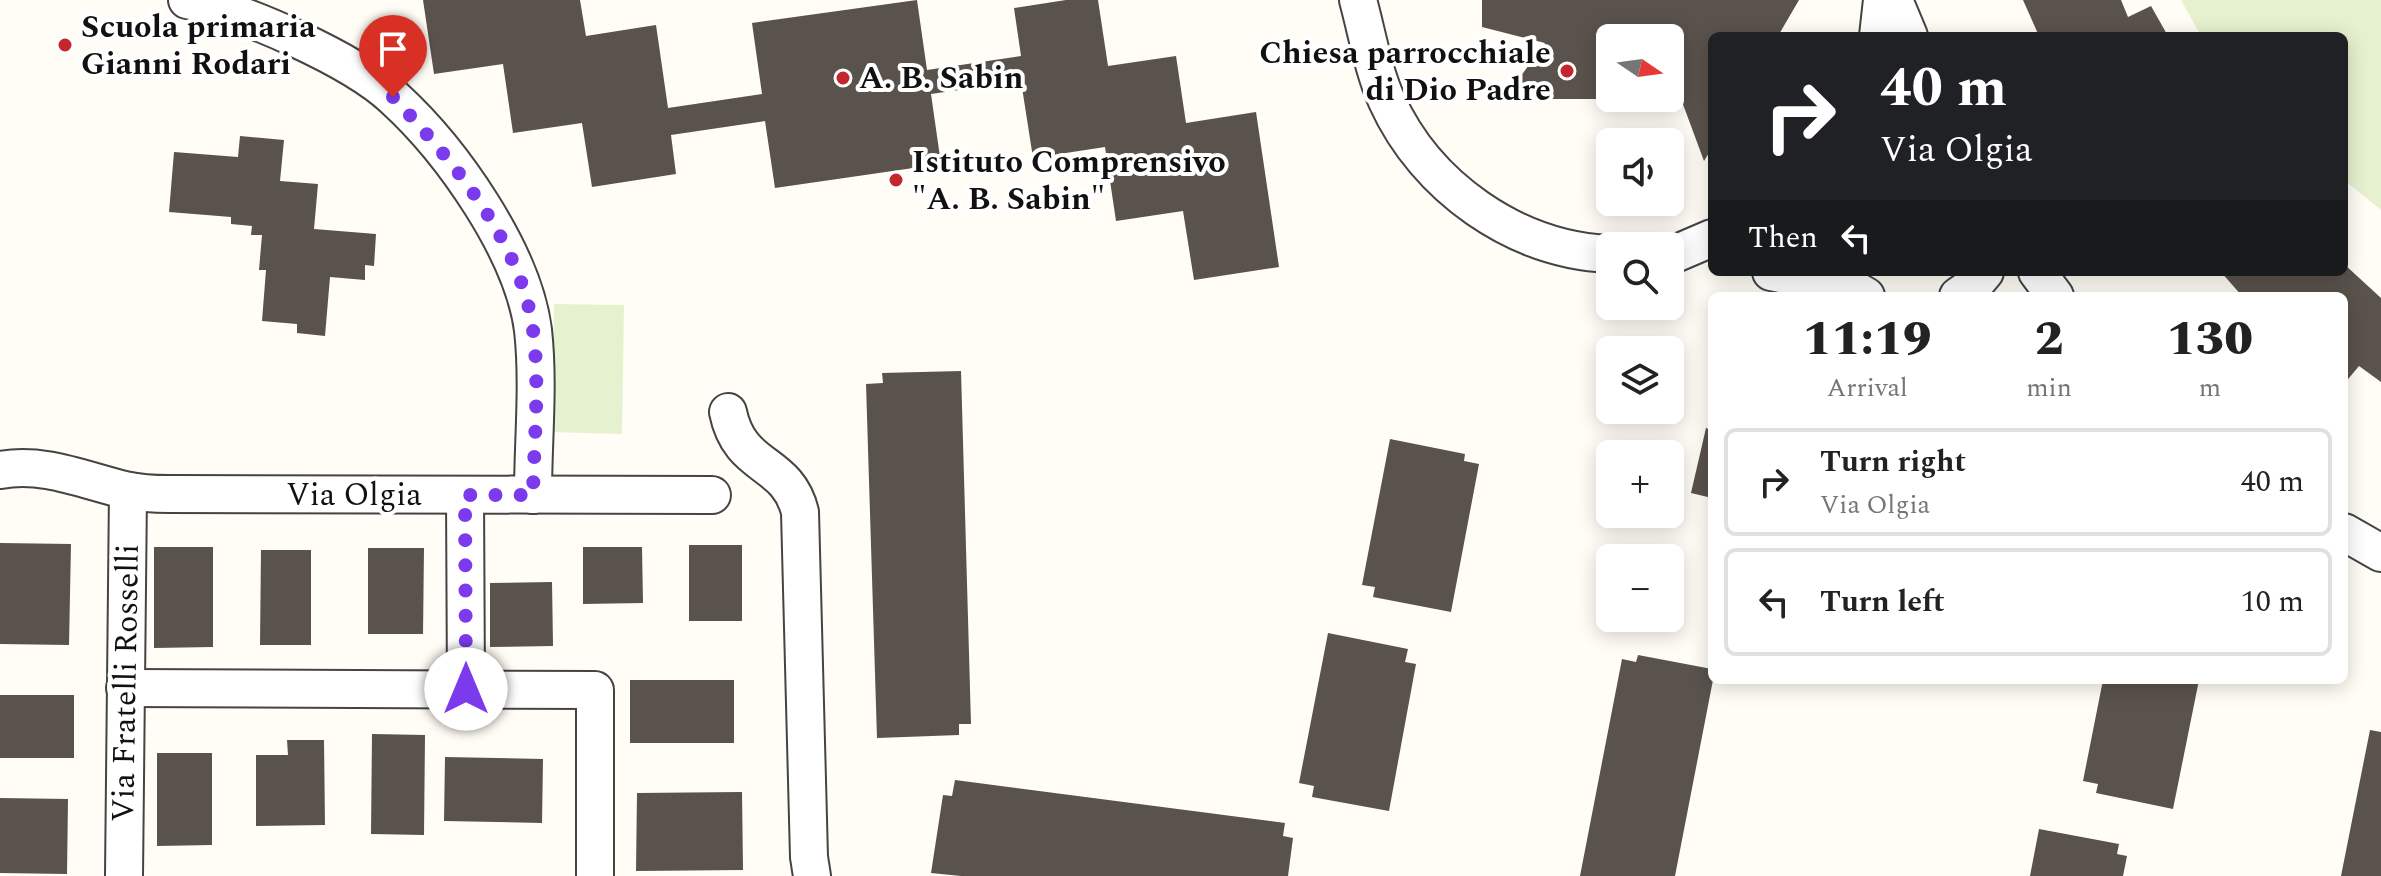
<!DOCTYPE html>
<html lang="en">
<head>
<meta charset="utf-8">
<style>
  body { margin:0; font-family:Spectral,serif; background:#f6f6f6; color:#222; height:100vh; display:flex; flex-direction:column; font-size:30px; white-space:nowrap }
  * { box-sizing:border-box; margin:0 }
  p { font-size:26px; color:#767676 }
  .icon { flex:none; width:44px; height:44px; fill:none; stroke:currentColor; stroke-width:2; stroke-linecap:round; stroke-linejoin:round }
  .map { position:relative; flex:1; overflow:hidden }
  .details { position:absolute; left:1708px; top:292px; width:640px; height:392px; display:flex; flex-direction:column; background:#fff; border-radius:12px; box-shadow:0 4px 20px #0003 }
  .details>* { flex:none }
  .banner { position:absolute; left:1708px; top:32px; width:640px; height:244px; border-radius:12px; box-shadow:0 4px 20px #0003; background:#202124; color:#fff; overflow:hidden }
  .needle { width:52px; rotate:103deg }
  .buttons { position:absolute; left:1596px; top:24px; display:grid; gap:16px }
  .buttons a { display:grid; place-items:center; width:88px; height:88px; border-radius:12px; background:#fff; box-shadow:0 4px 20px #0003; font-size:40px }
  .pin { position:absolute; display:grid; place-items:center; width:68px; height:68px; color:#fff; margin:-82px -34px; border-radius:50% 50% 50% 0; rotate:-45deg; box-shadow:0 0 8px #0007 }
  .pin .icon { rotate:45deg }
  .me { position:absolute; width:88px; margin:-44px; rotate:0deg; stroke-linejoin:round; filter:drop-shadow(0 0 6px #0008) }
  .turn { display:flex; align-items:center; gap:28px; height:168px; padding:0 40px; font-size:36px }
  .turn .icon { width:104px; height:104px; stroke-width:2.5 }
  .turn b { display:block; font-size:56px; line-height:68px }
  .then { display:flex; align-items:center; height:76px; padding:0 40px; background:#0003; gap:16px; font-size:30px }
  .eta { display:flex; justify-content:space-evenly; align-items:center; height:136px; text-align:center }
  .eta b { font-size:48px; font-weight:800; line-height:56px }
  ul { padding:0; list-style:none }
  li { display:flex; align-items:center; gap:24px; height:108px; margin:0 16px 12px; padding:0 24px; border:4px solid #e0e0e0; border-radius:12px }
  li div { flex:1 }
  li b { display:block; font-size:30px }
  li em { font-style:normal }
  .map>svg:first-child { display:block }
</style>
</head>
<body>
<div class="map">
<svg width="2381" height="876" viewBox="0 0 2381 876">
  <rect width="100%" height="100%" fill="#fffdf5"/>
  <g fill="#e6f2cf">
    <path d="M2181 0H2381V210L2344 180V36H2201Z"/>
    <path d="M554 304 624 305 622 434 552 432Z"/>
  </g>
  <g fill="#5a524d">
    <path d="M423 0H580L586 36 656 25 668 108 762 94 752 23 917 0 927 70 1021 56 1014 8 1066 0H1098L1108 66 1176 56 1186 123 1256 112 1279 267 1194 280 1183 211 1116 221 1105 147 1033 158 1021 81 931 94 941 164 775 188 765 121 671 135 676 174 592 187 582 123 513 133 503 64 434 74Z"/>
    <path d="M1482 0H1799L1778 36H1712V148L1704 161 1681 99H1670V38H1610V99H1504L1545 43 1482 27Z"/>
    <path d="M2023 0H2121L2128 17 2151 6 2168 36H2039Z"/>
    <path d="M240 136 284 140 280 181 318 184 314 229 376 234 374 266 365 265V280L330 277 325 336 297 333V324L262 321 266 270H259L262 235H251L252 226 231 224V217L169 212 174 152 238 157Z"/>
    <path d="M2344 264 2381 298V382L2359 366 2344 384V296H2242L2221 272H2344Z"/>
    <path d="M961 371 971 724H959V735L877 738 866 384 883 383 882 373Z"/>
    <path d="M1706 428 1712 430V498L1691 493Z"/>
    <path d="M1390 439 1465 454 1464 461 1479 464 1451 612 1373 597 1375 587 1362 585Z"/>
    <path d="M0 543 71 544 69 645 0 644Z"/>
    <rect x="689" y="545" width="53" height="76"/>
    <path d="M154 547H213V647L154 648Z"/>
    <path d="M583 547H642L643 603 583 604Z"/>
    <path d="M368 548H424L423 634H368Z"/>
    <path d="M261 550H311V645H260Z"/>
    <path d="M552 582 553 646 490 647V583Z"/>
    <path d="M1328 633 1408 649 1405 662 1416 664 1389 811 1312 797 1314 786 1299 783Z"/>
    <path d="M1638 655 1712 669 1713 680 1675 876H1580L1622 659 1636 662Z"/>
    <rect x="630" y="680" width="104" height="63"/>
    <path d="M2103 680H2199L2173 809 2096 793 2098 784 2083 781Z"/>
    <rect x="0" y="695" width="74" height="63"/>
    <path d="M2370 730 2381 732V876H2341Z"/>
    <path d="M372 734 425 735 424 835 371 834Z"/>
    <path d="M287 740H324L325 825 256 826V755H288Z"/>
    <path d="M157 753H212V845L157 846Z"/>
    <path d="M445 757 543 759 542 823 444 821Z"/>
    <path d="M955 780 1285 823 1283 836 1293 838 1288 876H961L931 873 943 795 952 796Z"/>
    <path d="M742 792 743 870 636 871 637 793Z"/>
    <path d="M0 798 68 799 67 874 0 873Z"/>
    <path d="M2039 829 2119 844 2117 854 2127 856 2123 876H2030Z"/>
  </g>
  <g fill="none" stroke-linecap="round" stroke-linejoin="round">
    <defs>
      <g id="minor">
        <path d="M187 0C243 11 352 59 394 98 452 151 523 252 533 330 539 384 533 441 533 495"/>
        <path d="M1358 0C1367 33 1373 70 1387 101 1426 187 1515 250 1610 254"/>
        <path d="M1894 0 1909 36"/>
        <path d="M1878 36 1882 0"/>
        <path d="M1670 256 1712 238"/>
        <path d="M1771 272 1852 288 1866 296"/>
        <path d="M2037 272 2055 296"/>
        <path d="M1958 296 1975 284 1985 272"/>
        <path d="M728 412C740 471 787 459 800 512L809 857 812 876"/>
        <path d="M0 470C44 462 83 480 125 490 139 493 154 494 169 494L712 495"/>
        <path d="M465 495 466 689"/>
        <path d="M2344 532 2381 553"/>
        <path d="M125 688 595 690V876"/>
        <path d="M124 876 128 491"/>
      </g>
    </defs>
    <use href="#minor" stroke="#444" stroke-width="40"/>
    <use href="#minor" stroke="#fff" stroke-width="36"/>
  </g>
  <g fill="none" stroke-linecap="round" stroke-linejoin="round">
    <path stroke="#7c3aed" stroke-width="14" stroke-dasharray="0 25.2" d="M393 97C452 160 521 241 533 330 540 383 534 441 533 495H465L466 689"/>
  </g>
  <g fill="#c4262e" stroke="#fff" stroke-width="3">
    <circle cx="65" cy="45" r="8"/>
    <circle cx="1567" cy="71" r="8"/>
    <circle cx="843" cy="78" r="8"/>
    <circle cx="896" cy="180" r="8"/>
  </g>
  <g text-anchor="middle" dominant-baseline="central" stroke-width="8" stroke-linejoin="round" paint-order="stroke">
    <g font-size="32" font-weight="bold" fill="#111" stroke="#fff" text-anchor="start">
      <text x="81" y="27">Scuola primaria<tspan x="81" dy="37">Gianni Rodari</tspan></text>
      <text x="1551" y="53" text-anchor="end">Chiesa parrocchiale<tspan x="1551" dy="37">di Dio Padre</tspan></text>
      <text x="859" y="78">A. B. Sabin</text>
      <text x="912" y="162">Istituto Comprensivo<tspan x="912" dy="37">"A. B. Sabin"</tspan></text>
    </g>
    <g font-size="32" fill="#111" stroke="#fff">
      <text x="354" y="495">Via Olgia</text>
      <text transform="translate(126 683) rotate(-89)">Via Fratelli Rosselli</text>
    </g>
  </g>
</svg>
<div class="buttons">
<a><svg class="needle" viewBox="-14 -14 28 28"><path d="M0-13l5 13h-10z" fill="#e53935"/><path d="M0 13l5-13h-10z" fill="#767676"/></svg></a>
<a><svg class="icon" aria-label="sound" viewBox="0 0 24 24"><path d="M4 9h4l5-4v14l-5-4H4zM17 9q2 3 0 6"/></svg></a>
<a><svg class="icon" aria-label="search" viewBox="0 0 24 24"><circle cx="10" cy="10" r="6"/><path d="M15 15l6 6"/></svg></a>
<a><svg class="icon" aria-label="layers" viewBox="0 0 24 24"><path d="M12 4l9 5-9 5-9-5zM3 14l9 5 9-5"/></svg></a>
<a>+</a>
<a>−</a>
</div>
<div class="pin" style="left:393px;top:97px;background:#d93025"><svg class="icon" aria-label="arrive" viewBox="0 0 24 24"><path d="M6 21V4h12l-3 4 3 4H6"/></svg></div>
<svg class="me" style="left:466px;top:689px" viewBox="-20 -20 40 40"><circle r="19" fill="#fff"/><path d="M0-13L10 11 0 6-10 11z" fill="#7c3aed"/></svg>
<div class="banner">
<div class="turn"><svg class="icon" aria-label="right" viewBox="0 0 24 24"><path d="M7 20v-9h11M14 6l5 5-5 5"/></svg><div><b>40 m</b>Via Olgia</div></div>
<div class="then">Then<svg class="icon" aria-label="left" viewBox="0 0 24 24"><path d="M17 20v-9H6M10 6l-5 5 5 5"/></svg></div>
</div>
<section class="details">
<div class="eta">
<div><b>11:19</b><p>Arrival</p></div>
<div><b>2</b><p>min</p></div>
<div><b>130</b><p>m</p></div>
</div>
<ul>
<li><svg class="icon" aria-label="right" viewBox="0 0 24 24"><path d="M7 20v-9h11M14 6l5 5-5 5"/></svg><div><b>Turn right</b><p>Via Olgia</p></div><em>40 m</em></li>
<li><svg class="icon" aria-label="left" viewBox="0 0 24 24"><path d="M17 20v-9H6M10 6l-5 5 5 5"/></svg><div><b>Turn left</b></div><em>10 m</em></li>
</ul>
</section>
</div>
</body>
</html>
